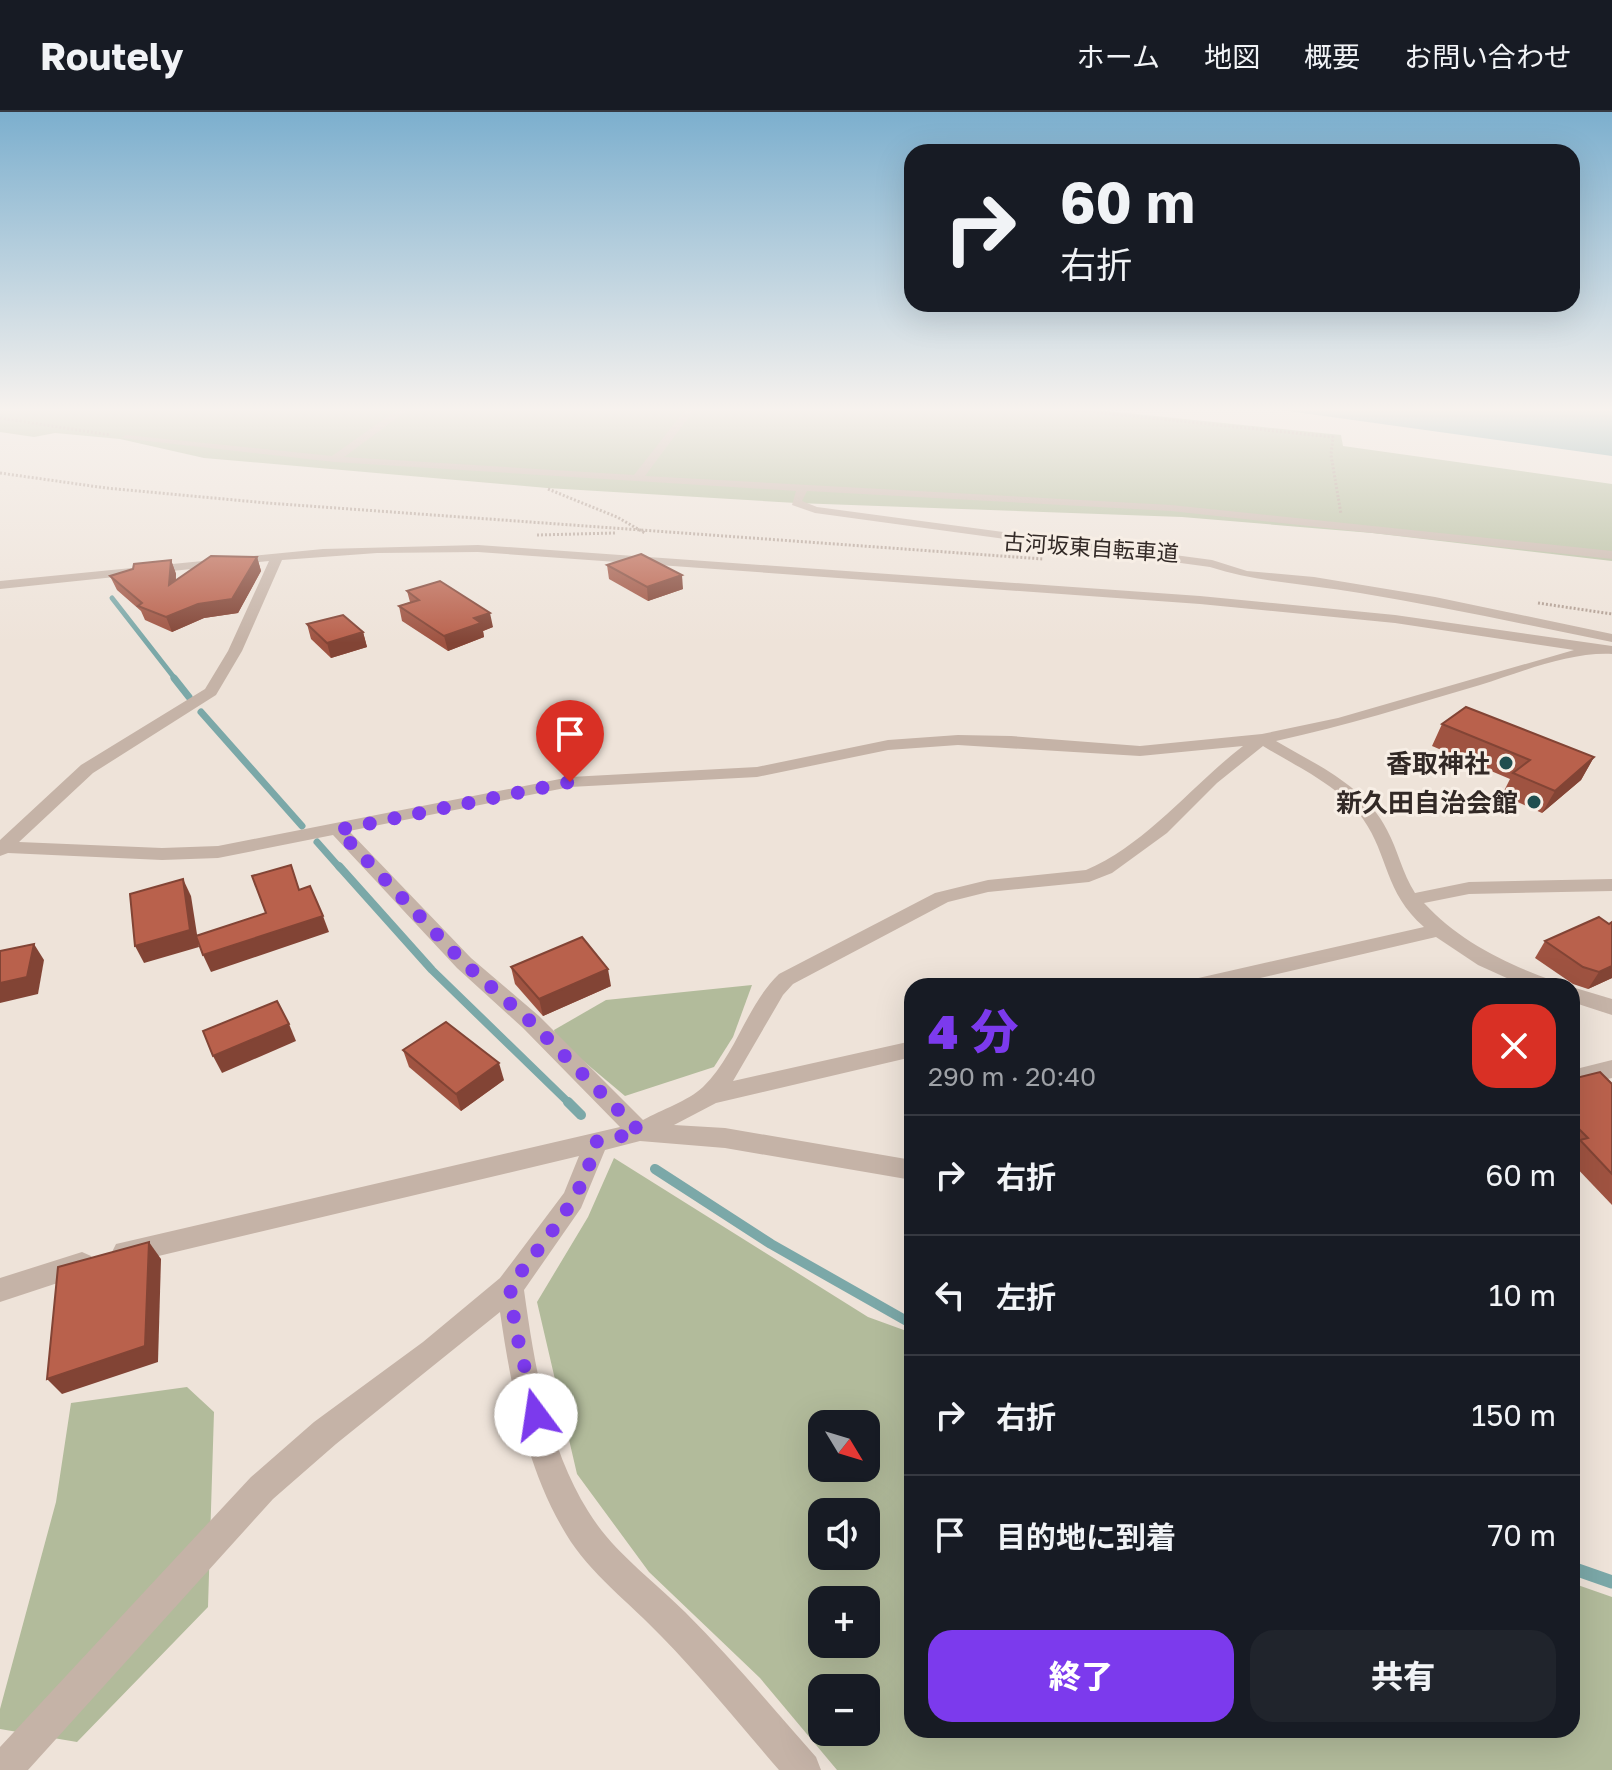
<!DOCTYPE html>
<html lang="ja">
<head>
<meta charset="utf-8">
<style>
  body { margin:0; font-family:"Golos Text","Noto Sans JP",sans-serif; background:#20242c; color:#f1f3f6; height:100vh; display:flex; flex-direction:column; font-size:30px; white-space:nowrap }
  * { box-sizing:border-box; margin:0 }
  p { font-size:26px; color:#9ea1a6 }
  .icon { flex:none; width:44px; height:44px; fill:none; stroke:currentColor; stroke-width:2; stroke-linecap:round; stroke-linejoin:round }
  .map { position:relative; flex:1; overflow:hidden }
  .side { position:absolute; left:904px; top:866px; width:676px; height:760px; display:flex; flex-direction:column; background:#171b24; border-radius:24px; box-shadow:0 8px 32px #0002 }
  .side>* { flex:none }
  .guide { position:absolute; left:904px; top:32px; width:676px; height:168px; border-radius:24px; box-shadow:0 8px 32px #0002; background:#171b24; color:#f1f3f6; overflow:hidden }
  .needle { width:52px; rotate:128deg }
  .fabs { position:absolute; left:808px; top:1298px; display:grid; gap:16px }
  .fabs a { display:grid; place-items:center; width:72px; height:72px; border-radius:16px; background:#171b24; box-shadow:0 8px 32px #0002; font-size:40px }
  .pin { position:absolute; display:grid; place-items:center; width:68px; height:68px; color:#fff; margin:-82px -34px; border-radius:50% 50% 50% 0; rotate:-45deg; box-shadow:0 0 8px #0007 }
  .pin .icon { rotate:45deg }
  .me { position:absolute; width:88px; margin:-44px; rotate:346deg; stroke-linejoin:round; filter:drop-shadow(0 0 6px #0008) }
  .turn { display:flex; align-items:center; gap:28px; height:168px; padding:0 24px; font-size:36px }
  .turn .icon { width:104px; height:104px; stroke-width:2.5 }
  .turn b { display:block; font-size:56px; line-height:68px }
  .round { display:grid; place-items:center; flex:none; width:84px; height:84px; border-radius:24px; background:#20242c }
  .overview { display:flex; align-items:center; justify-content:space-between; height:136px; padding:0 24px }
  h1 { font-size:48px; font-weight:800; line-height:60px; color:#7c3aed }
  .button { display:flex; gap:16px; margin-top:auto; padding:16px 24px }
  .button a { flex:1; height:92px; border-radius:24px; background:#7c3aed; color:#fff; font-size:32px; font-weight:800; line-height:92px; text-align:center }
  .button a+a { background:#20242c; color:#f1f3f6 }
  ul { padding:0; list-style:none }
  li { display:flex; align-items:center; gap:24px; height:120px; padding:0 24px; border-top:2px solid #363941 }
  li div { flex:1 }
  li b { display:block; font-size:30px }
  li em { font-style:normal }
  header { display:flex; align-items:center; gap:48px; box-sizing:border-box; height:112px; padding:0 40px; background:#171b24; border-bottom:2px solid #363941 }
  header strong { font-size:38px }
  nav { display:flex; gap:44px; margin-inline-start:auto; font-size:28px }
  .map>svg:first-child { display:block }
</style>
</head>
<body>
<header>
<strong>Routely</strong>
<nav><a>ホーム</a><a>地図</a><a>概要</a><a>お問い合わせ</a></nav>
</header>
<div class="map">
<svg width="1612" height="1658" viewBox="0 0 1612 1658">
  <rect width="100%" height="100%" fill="#eee3d9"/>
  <g fill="#b2bb9b" fill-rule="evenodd">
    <path d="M0 298H1098L1341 323 1343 334 1612 372V449L1372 421 1182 405 796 391 547 376 204 346 120 327 55 321 34 325 0 320Z"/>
    <path d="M752 873 733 925 714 955 625 984 556 926 554 918 606 888Z"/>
    <path d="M614 1046 868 1205 912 1221V1618H1572V1471L1612 1485V1658H837L760 1566 649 1460 577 1362 537 1190 588 1105ZM866 1312V1356H822V1312ZM866 1400V1444H822V1400ZM866 1488V1532H822V1488ZM866 1576V1620H822V1576Z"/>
    <path d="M187 1275 214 1300 208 1495 77 1630 0 1617V1597L56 1390 71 1291Z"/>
  </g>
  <path fill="#7ba8a8" d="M1281 298H1612V344Z"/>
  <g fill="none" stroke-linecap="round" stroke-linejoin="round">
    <path stroke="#7ba8a8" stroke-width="5" d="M112 486 176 568"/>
    <g stroke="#7ba8a8" stroke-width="7">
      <path d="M174 566 189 585"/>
      <path d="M201 600 302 714"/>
      <path d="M317 730 340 756"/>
    </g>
    <path stroke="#7ba8a8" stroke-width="8" d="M339 754 432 858 570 992"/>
    <g stroke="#7ba8a8" stroke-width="10">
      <path d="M568 990 581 1003"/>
      <path d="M655 1057 771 1132 912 1212"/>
    </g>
    <path stroke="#7ba8a8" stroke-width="13" d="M1572 1456 1612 1470"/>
    <g stroke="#b09d91" stroke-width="3" stroke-dasharray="2 2" stroke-linecap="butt">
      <path d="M1073 298 1333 325 1331 343 1341 402"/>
      <path d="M0 306 110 323"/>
      <path d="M0 361 106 376 267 391 1043 447"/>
      <path d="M548 377 617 405 645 421"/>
      <path d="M537 423 615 421"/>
      <path d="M1538 491 1612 502"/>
    </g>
    <g fill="#c5b3a7" fill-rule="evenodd">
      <path d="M397 298H408L344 345 634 363 685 298H694L645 364 1171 393 1612 439V447L1171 399 807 379 802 389 817 395 1212 448 1247 459 1314 465 1435 485 1612 522V530C1528 513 1445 495 1360 481 1310 472 1259 471 1210 455L815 401 792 393 796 379 334 350 121 326 126 323 332 344Z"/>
      <path d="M478 433 1200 484 1395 503 1612 534V542C1569 540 1521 560 1480 573 1412 593 1345 614 1276 629 1317 653 1365 674 1387 718 1398 738 1402 761 1415 781L1469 770 1612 767V779L1469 782 1424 791C1459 829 1506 852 1554 869L1557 874 1520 872 1478 853 1436 825 1226 874H1184L1194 867 1424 815C1384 780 1389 744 1363 707 1339 673 1297 655 1263 634L1217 671 1167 721 1112 761 1089 770 988 780 948 790 793 872 783 883 733 969 912 929V945L716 991 674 1013 725 1016 912 1048V1068L725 1036 640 1029 605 1038 581 1096 524 1178C534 1251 548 1335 588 1399 612 1439 653 1468 685 1500 731 1546 773 1596 816 1645L821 1658H779C740 1613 703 1567 662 1525 630 1491 590 1462 566 1422 526 1356 511 1275 500 1200L336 1332 273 1387 28 1658H0V1635L251 1365 314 1310 423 1230 500 1166 564 1081 579 1044 125 1152 116 1148 112 1140 116 1132 620 1015 523 916 457 856 333 723 218 746 162 748 8 741 0 744V728L81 653 205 577 228 539 269 449 0 477V469L323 437ZM478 440 1200 492 1395 511 1574 538 1338 606 1262 622 1140 634 1011 624 958 623 888 628 757 655 570 665 218 734 162 736 19 730 93 661 216 583 242 539 282 448 377 441ZM958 633 1140 644 1243 634C1191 674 1147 732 1086 758L988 768 935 781 779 862C746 894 736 943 703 975 688 989 661 998 643 1008L539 904 471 846 349 719 570 675 757 665 888 638Z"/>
      <path d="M1572 875 1612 887V903L1572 890Z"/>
      <path d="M1612 948V966L1572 976V958Z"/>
      <path d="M82 1140 91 1144 95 1152 91 1160 0 1190V1166Z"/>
    </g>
  </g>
  <g fill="#9f5341">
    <path d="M257 445 261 459 238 501 204 506 172 520 145 508 141 499 117 478 110 464 171 448 176 462V468Z"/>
    <path d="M607 453 683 477 648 489 609 467Z"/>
    <path d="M407 479 493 515 483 519 484 525 448 539 402 509 399 494 410 490Z"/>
    <path d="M307 512 363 520 367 535 331 546 311 527Z"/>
    <path d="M1442 612 1594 645 1581 668 1542 701 1502 683 1510 667 1432 634Z"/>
    <path d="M1545 829 1612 866 1588 877 1573 872 1535 846Z"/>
    <path d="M511 855 611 874 543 904 515 872Z"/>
    <path d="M403 938 504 968 461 999 409 955Z"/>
    <path d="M1572 967 1612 972V1093L1572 1051Z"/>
  </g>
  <g fill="#824435">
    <path d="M257 445 261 459 238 501 204 506 172 520 166 505Z"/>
    <path d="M171 448 176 462 174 487 169 473Z"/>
    <path d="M682 463 683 477 648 489 647 475Z"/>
    <path d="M490 501 493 515 483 519 484 525 448 539 444 524 474 506Z"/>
    <path d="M363 520 367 535 331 546 327 531Z"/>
    <path d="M1594 645 1581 668 1542 701 1555 679Z"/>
    <path d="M183 767 191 784 199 835 144 851 135 834Z"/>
    <path d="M323 804 329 820 211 860 203 843Z"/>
    <path d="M34 832 44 848 38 882 0 891V871Z"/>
    <path d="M1612 854V866L1588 877 1599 860Z"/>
    <path d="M608 857 611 874 543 904 539 887Z"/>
    <path d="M289 912 296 929 222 961 213 944Z"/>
    <path d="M499 951 504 968 461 999 456 982Z"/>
    <path d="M149 1130 161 1147 158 1250 62 1282 47 1267Z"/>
  </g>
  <g fill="#b9614c" stroke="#824435" stroke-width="2">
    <path d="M641 442 682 463 647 475 607 453Z"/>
    <path d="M211 444 257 445 232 487 198 492 166 505 138 494 142 491 110 464 133 457 134 452 171 448 169 473Z"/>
    <path d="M440 469 490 501 474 506 481 511 444 524 399 494 419 488 407 479Z"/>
    <path d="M343 503 363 520 327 531 307 512Z"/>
    <path d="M1466 595 1594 645 1555 679 1513 661 1530 648 1442 612Z"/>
    <path d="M291 753 299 778 310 774 323 804 203 843 196 824 266 801 252 764Z"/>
    <path d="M183 767 190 818 135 834 130 782Z"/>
    <path d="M1599 805 1609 812 1612 810V854L1599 860 1583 855 1545 829Z"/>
    <path d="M582 825 608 857 539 887 511 855Z"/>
    <path d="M34 832 27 865 0 871V839Z"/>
    <path d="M277 889 289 912 213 944 203 919Z"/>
    <path d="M446 910 499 951 456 982 403 938Z"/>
    <path d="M1600 960 1612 972V1062L1580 1028 1588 1026 1572 1010V967Z"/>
    <path d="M149 1130 145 1234 47 1267 58 1155Z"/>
  </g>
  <linearGradient id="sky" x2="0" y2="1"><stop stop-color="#7cafce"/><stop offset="0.56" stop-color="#f7f2ee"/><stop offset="1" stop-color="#f7f2ee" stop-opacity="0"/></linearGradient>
  <rect width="1612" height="531" fill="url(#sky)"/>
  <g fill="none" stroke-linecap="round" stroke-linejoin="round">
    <path stroke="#7c3aed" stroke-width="14" stroke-dasharray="0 25.2" d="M536 1303 515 1215 510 1175C542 1130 586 1085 595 1030L640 1020 531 910 464 851 338 718 570 670"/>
  </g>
  <g fill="#204e4f" stroke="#f7eee5" stroke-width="3">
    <circle cx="1506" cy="651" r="8"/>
    <circle cx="1534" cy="690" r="8"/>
  </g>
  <g text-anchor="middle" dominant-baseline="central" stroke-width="6" stroke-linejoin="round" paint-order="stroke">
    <g font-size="22" fill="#322926" stroke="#f7eee5">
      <text transform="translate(1091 435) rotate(4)">古河坂東自転車道</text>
    </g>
    <g font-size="26" font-weight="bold" fill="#322926" stroke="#f7eee5" text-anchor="end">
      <text x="1490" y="651">香取神社</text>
      <text x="1518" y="690">新久田自治会館</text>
    </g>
  </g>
</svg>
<div class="fabs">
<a><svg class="needle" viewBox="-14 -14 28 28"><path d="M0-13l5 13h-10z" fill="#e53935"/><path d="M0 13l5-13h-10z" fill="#9ea1a6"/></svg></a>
<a><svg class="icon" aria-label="sound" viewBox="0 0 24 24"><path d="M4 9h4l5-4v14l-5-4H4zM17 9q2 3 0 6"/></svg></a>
<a>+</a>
<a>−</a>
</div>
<div class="pin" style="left:570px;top:670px;background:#d93025"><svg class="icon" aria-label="arrive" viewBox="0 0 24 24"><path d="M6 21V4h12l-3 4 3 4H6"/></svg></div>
<svg class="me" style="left:536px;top:1303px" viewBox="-20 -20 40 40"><circle r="19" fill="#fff"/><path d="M0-13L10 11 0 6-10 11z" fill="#7c3aed"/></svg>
<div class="guide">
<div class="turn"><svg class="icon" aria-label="right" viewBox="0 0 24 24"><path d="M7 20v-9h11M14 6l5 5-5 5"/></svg><div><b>60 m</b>右折</div></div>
</div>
<section class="side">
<div class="overview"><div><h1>4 分</h1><p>290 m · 20:40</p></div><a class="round" style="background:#d93025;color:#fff"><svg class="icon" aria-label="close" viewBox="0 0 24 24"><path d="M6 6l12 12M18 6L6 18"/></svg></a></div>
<ul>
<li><svg class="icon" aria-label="right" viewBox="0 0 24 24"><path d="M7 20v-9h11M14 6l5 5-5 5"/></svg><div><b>右折</b></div><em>60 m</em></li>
<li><svg class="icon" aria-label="left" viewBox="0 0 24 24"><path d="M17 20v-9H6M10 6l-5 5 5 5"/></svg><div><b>左折</b></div><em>10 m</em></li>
<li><svg class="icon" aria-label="right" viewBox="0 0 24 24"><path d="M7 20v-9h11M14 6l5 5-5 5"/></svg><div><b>右折</b></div><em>150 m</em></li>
<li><svg class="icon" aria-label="arrive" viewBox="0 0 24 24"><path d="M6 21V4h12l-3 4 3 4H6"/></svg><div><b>目的地に到着</b></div><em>70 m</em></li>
</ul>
<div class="button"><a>終了</a><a>共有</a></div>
</section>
</div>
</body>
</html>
